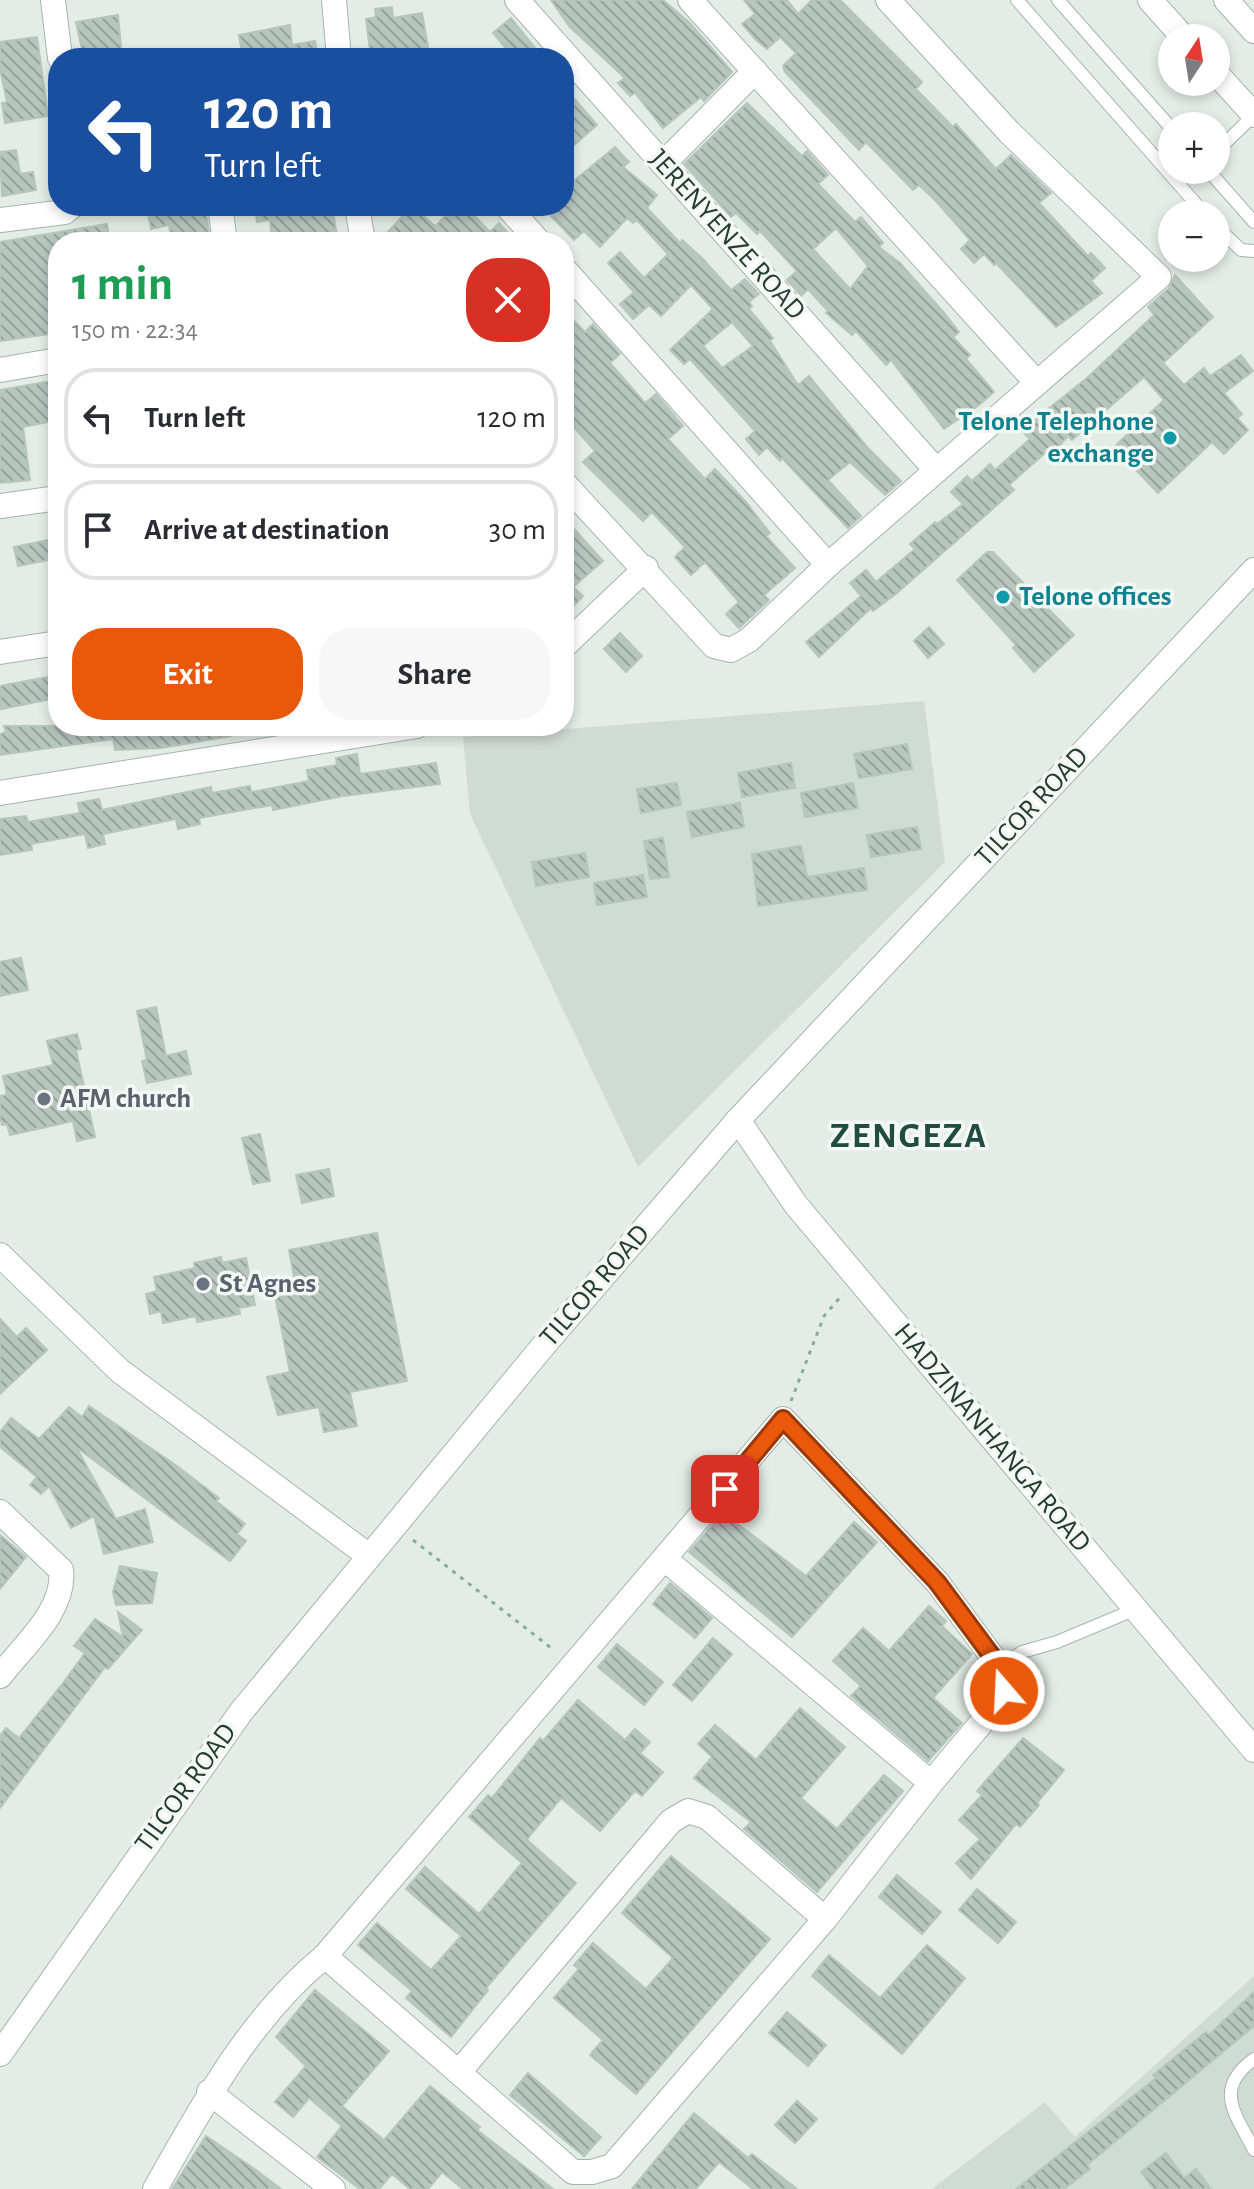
<!DOCTYPE html>
<html lang="en">
<head>
<meta charset="utf-8">
<style>
  body { margin:0; font-family:"Alegreya Sans",sans-serif; background:#f7f7f7; color:#2b2b33; height:100vh; display:flex; flex-direction:column; font-size:30px; white-space:nowrap }
  * { box-sizing:border-box; margin:0 }
  p { font-size:26px; color:#7c7c81 }
  .icon { flex:none; width:44px; height:44px; fill:none; stroke:currentColor; stroke-width:2; stroke-linecap:round; stroke-linejoin:round }
  .map { position:relative; flex:1; overflow:hidden }
  .sheet { position:absolute; left:48px; top:232px; width:526px; height:504px; display:flex; flex-direction:column; background:#fff; border-radius:32px; box-shadow:0 4px 12px #0003 }
  .sheet>* { flex:none }
  .guide { position:absolute; left:48px; top:48px; width:526px; height:168px; border-radius:32px; box-shadow:0 4px 12px #0003; background:#1a4fa0; color:#fff; overflow:hidden }
  .needle { width:52px; rotate:12deg }
  .tools { position:absolute; left:1158px; top:24px; display:grid; gap:16px }
  .tools a { display:grid; place-items:center; width:72px; height:72px; border-radius:50%; background:#fff; box-shadow:0 4px 12px #0003; font-size:40px }
  .pin { position:absolute; display:grid; place-items:center; width:68px; height:68px; color:#fff; margin:-34px; border-radius:16px; box-shadow:0 4px 12px #0006 }
  .me { position:absolute; width:88px; margin:-44px; rotate:341deg; stroke-linejoin:round; filter:drop-shadow(0 0 6px #0008) }
  .turn { display:flex; align-items:center; gap:28px; height:168px; padding:0 24px; font-size:36px }
  .turn .icon { width:104px; height:104px; stroke-width:2.5 }
  .turn b { display:block; font-size:56px; line-height:68px }
  .round { display:grid; place-items:center; flex:none; width:84px; height:84px; border-radius:32px; background:#f7f7f7 }
  .headline { display:flex; align-items:center; justify-content:space-between; height:136px; padding:0 24px }
  h1 { font-size:48px; font-weight:700; line-height:60px; color:#1e9e55 }
  .primary-button { display:flex; gap:16px; margin-top:auto; padding:16px 24px }
  .primary-button a { flex:1; height:92px; border-radius:32px; background:#ea580c; color:#fff; font-size:32px; font-weight:700; line-height:92px; text-align:center }
  .primary-button a+a { background:#f7f7f7; color:#2b2b33 }
  ul { padding:0; list-style:none }
  li { display:flex; align-items:center; gap:24px; height:100px; margin:0 16px 12px; padding:0 8px; border:4px solid #e1e1e2; border-radius:32px }
  li div { flex:1 }
  li b { display:block; font-size:30px }
  li em { font-style:normal }
  .map>svg:first-child { display:block }
</style>
</head>
<body>
<div class="map">
<svg width="1254" height="2189" viewBox="0 0 1254 2189">
  <defs>
    <pattern id="building-back-hatch" width="6" height="6" patternUnits="userSpaceOnUse" patternTransform="scale(2)"><rect width="6" height="6" fill="#b8c6c0"/><path d="M-1 5l2 2M0 0l6 6M5-1l2 2" fill="none" stroke="#95a29d"/></pattern>
  </defs>
  <rect width="100%" height="100%" fill="#e3ece7"/>
  <g fill="#d1dbd6">
    <path d="M924 701 945 862 638 1167 470 814 463 737Z"/>
    <path d="M1254 1976V2189H932L1045 2102 1075 2137Z"/>
  </g>
  <g fill="url(#building-back-hatch)" stroke="#b6c5be" stroke-width="2" fill-rule="evenodd">
    <path d="M551 0H663L690 23 732 72 704 101 701 97 663 128 635 93 630 96 618 83 625 78 569 26Z"/>
    <path d="M744 0H787L798 14 812 0H840L922 82 916 89 953 127 956 124 996 169 1011 155 1051 193 1039 203 1088 256 1091 253 1105 268 1091 281 1102 293 1056 327 996 263 994 265 984 254 974 263 961 249 970 240 936 201 919 185 913 190 866 142 859 150 785 72 783 66 796 53 780 37 767 49 756 40 742 24 755 14Z"/>
    <path d="M392 7 393 18 422 13 430 58H371L366 19 376 17 375 9Z"/>
    <path d="M118 15 122 58H84L76 22Z"/>
    <path d="M511 18 543 58H514L493 33Z"/>
    <path d="M290 25 292 45 315 41 318 58H243L239 35Z"/>
    <path d="M37 37 48 116 5 123 2 103 7 102 0 69V42Z"/>
    <path d="M564 87 597 125 564 154Z"/>
    <path d="M747 103 802 156 807 151 828 175 818 184 855 222 861 217 883 243 879 247 900 263 945 314 959 332 953 337 970 355 966 359 994 392 979 405 944 429 891 360 886 365 856 331 852 335 826 313 828 311 808 289 801 296 787 280 797 271 760 231 757 234 736 213 731 217 684 164ZM836 228 868 266 850 289 813 249Z"/>
    <path d="M615 147 629 162 623 167 657 195 647 208 680 243 682 240 701 257 731 290 745 279 759 294 749 302 752 306 749 309 773 338 770 341 798 385 809 376 867 447 901 481 885 495 850 462 828 480 861 516 848 528 782 458 780 461 767 447 759 455 746 439 755 431 690 359 684 364 670 350 713 309 691 285 661 316 649 305 633 319 620 304 634 292 608 263 620 252 644 278 668 254 637 220 633 223 627 218 600 247 584 231 574 240 551 216 564 206V189ZM732 322 753 346 722 368 703 346Z"/>
    <path d="M16 150 20 174 33 172 36 190 2 196 0 152Z"/>
    <path d="M169 206H205L210 242H172L169 225 151 229 147 210Z"/>
    <path d="M255 206H332L338 242H272L270 220 257 222Z"/>
    <path d="M412 206 435 226 456 206H465L490 232 499 223 516 242H397L387 233Z"/>
    <path d="M107 224 110 242H58V274L48 275 58 333 0 341V242Z"/>
    <path d="M1175 275 1213 317 1163 363 1184 385 1204 368 1210 376 1241 355 1253 371 1224 393 1242 414 1237 418 1248 430 1224 454 1212 442 1158 493 1114 447 1164 400 1144 377 1072 440 1068 436 1049 457 1045 453 1009 485 1014 490 897 593 873 611 871 608 819 657 806 642 861 596 850 583 866 570 876 582 915 549 910 544 935 522 937 524 963 504 951 492 967 476 972 481 990 464 995 470 1030 439 1023 432 1033 421 1087 378 1154 315 1148 307 1169 288Z"/>
    <path d="M564 311 585 332 593 324 620 354 610 363 645 403 656 394 683 426 668 439 705 479 715 469 745 501 770 533 766 536 795 568 764 595 769 600 739 628 726 614 739 602 705 562 691 575 675 557 685 547 652 512 643 521 583 462 595 451 564 416Z"/>
    <path d="M58 380V420L23 427 30 480 0 483V390Z"/>
    <path d="M564 518 603 561 573 587 583 596 564 616Z"/>
    <path d="M58 538V558L18 566 14 547Z"/>
    <path d="M987 552H993L1074 635 1034 672 1013 648 1016 645 957 580Z"/>
    <path d="M929 627 944 644 928 658 914 641Z"/>
    <path d="M620 633 642 656 626 672 604 649Z"/>
    <path d="M48 677 52 699 1 709 0 686Z"/>
    <path d="M4 726H230L231 736 161 748 115 750 113 739 0 755V734L6 732Z"/>
    <path d="M907 744 912 769 859 778 854 754Z"/>
    <path d="M357 754 360 774 436 763 440 784 343 796 273 810 272 805 199 818 200 824 178 829 176 819 103 834 105 844 88 848 85 834 31 844 32 850 0 855V819L26 816 28 822 80 813 78 803 99 799 102 810 211 787 212 793 250 786 251 792 309 781 307 770 337 765 336 758Z"/>
    <path d="M791 763 795 788 742 797 738 773Z"/>
    <path d="M677 783 681 805 641 813 637 789Z"/>
    <path d="M853 783 858 808 805 817 801 793Z"/>
    <path d="M740 803 744 827 692 837 687 812Z"/>
    <path d="M917 827 921 849 871 857 867 835Z"/>
    <path d="M663 838 669 877 650 879 644 841Z"/>
    <path d="M801 846 807 877 864 868 867 890 758 906 752 854Z"/>
    <path d="M585 853 589 877 536 886 532 862Z"/>
    <path d="M643 875 647 897 597 905 594 883Z"/>
    <path d="M21 958 28 990 0 996V962Z"/>
    <path d="M156 1007 166 1056 186 1051 191 1074 147 1083 142 1061 147 1060 137 1011Z"/>
    <path d="M77 1034 81 1049 76 1050 95 1137 77 1141 73 1121 10 1135 7 1124 2 1125 0 1117V1096L7 1095 3 1076 53 1065 47 1041Z"/>
    <path d="M260 1134 270 1181 253 1184 242 1138Z"/>
    <path d="M329 1169 334 1196 302 1203 296 1175Z"/>
    <path d="M377 1233 407 1381 350 1392 357 1426 324 1432 319 1407 278 1415 267 1377 290 1372 275 1296 297 1292 289 1250Z"/>
    <path d="M221 1257 222 1263 246 1258 255 1305 239 1308 240 1314 197 1322 196 1316 163 1323 161 1311 150 1314 146 1294 157 1291 154 1277 195 1268 194 1263Z"/>
    <path d="M0 1319 17 1337 26 1328 47 1350 0 1394Z"/>
    <path d="M89 1406 177 1466 219 1498 216 1501 245 1524 237 1534 246 1541 230 1561 76 1447 116 1519 145 1509 153 1542 104 1554 94 1516 71 1528 49 1486 41 1494 30 1485 37 1477 0 1447V1432L11 1418 39 1439 69 1407 82 1417Z"/>
    <path d="M723 1513 806 1576 854 1522 877 1542 792 1637 689 1552Z"/>
    <path d="M0 1535 26 1557 0 1589Z"/>
    <path d="M120 1566 157 1573 152 1603 116 1605 113 1592Z"/>
    <path d="M670 1583 712 1618 695 1638 653 1604Z"/>
    <path d="M929 1606 946 1621 942 1626 972 1654 933 1698 962 1723 928 1761 851 1696 861 1686 833 1661 863 1628 889 1651Z"/>
    <path d="M118 1612 142 1630 108 1669 105 1667 0 1808V1736L6 1728 19 1738 63 1683 85 1653 74 1646 95 1619 123 1637Z"/>
    <path d="M713 1638 732 1654 692 1701 673 1685Z"/>
    <path d="M617 1644 663 1682 644 1705 598 1667Z"/>
    <path d="M578 1700 625 1740 635 1729 650 1742 640 1753 663 1772 642 1796 635 1791 600 1831 561 1798 532 1833 527 1840 576 1883 486 1988 488 1990 451 2037 406 1998 412 1991 358 1945 377 1923 431 1970 461 1936 406 1889 425 1867 479 1914 522 1863 469 1817 488 1795 492 1798 540 1738 543 1741Z"/>
    <path d="M800 1708 845 1747 801 1798 837 1829 884 1775 903 1791 817 1892 744 1829 751 1822 694 1778 712 1757 698 1744 715 1725 756 1760Z"/>
    <path d="M1023 1738 1064 1770 1037 1803 1039 1805 1020 1827 1016 1824 971 1879 956 1863 980 1839 959 1820 982 1795 977 1791Z"/>
    <path d="M671 1856 770 1939 636 2094 590 2055 603 2040 554 1998 579 1969 574 1965 593 1943 646 1989 673 1958 622 1913Z"/>
    <path d="M897 1875 941 1912 922 1934 879 1897Z"/>
    <path d="M977 1889 1016 1922 998 1943 959 1910Z"/>
    <path d="M927 1945 965 1978 902 2054 812 1976 829 1955 880 1998Z"/>
    <path d="M315 1990 389 2051 342 2106 384 2140 430 2086 480 2127 477 2130 553 2189H463L442 2172 428 2189H410L392 2174 379 2189H360L317 2157 342 2126 309 2098 293 2117 275 2102 306 2066 276 2037Z"/>
    <path d="M1254 1992V2026L1087 2165 1090 2169 1064 2189H1016L1156 2078 1153 2075 1206 2032 1209 2035Z"/>
    <path d="M787 2012 826 2045 808 2066 769 2033Z"/>
    <path d="M528 2073 601 2137 584 2156 510 2095Z"/>
    <path d="M797 2101 817 2119 795 2143 775 2125Z"/>
    <path d="M694 2113 748 2158 752 2154 797 2189H753L719 2162 696 2189H632Z"/>
    <path d="M206 2136 256 2170 281 2189H172Z"/>
    <path d="M1166 2153 1184 2178 1196 2169 1211 2189H1154L1141 2172Z"/>
  </g>
  <g fill="none" stroke-linecap="round" stroke-linejoin="round">
    <defs>
      <g id="service">
        <path d="M1017 0 1205 214"/>
        <path d="M1058 0 1172 129"/>
        <path d="M1216 152 1254 115"/>
        <path d="M1208 170 1254 222"/>
        <path d="M1216 226 1241 250 1254 251"/>
        <path d="M1000 1667 1022 1652 1057 1642 1136 1609"/>
        <path d="M1254 2059C1213 2089 1235 2113 1254 2150"/>
      </g>
      <g id="minor">
        <path d="M53 0 60 58"/>
        <path d="M334 0 339 58"/>
        <path d="M517 0 936 470"/>
        <path d="M690 0 1037 383"/>
        <path d="M1226 0 1254 31"/>
        <path d="M663 164 755 71"/>
        <path d="M220 206 225 242"/>
        <path d="M357 206 363 242"/>
        <path d="M507 206 539 242"/>
        <path d="M0 220 65 212 72 206"/>
        <path d="M564 269 828 565"/>
        <path d="M0 370 58 360"/>
        <path d="M564 483 714 646 731 650 749 640 828 565 1159 277 1009 132 888 0"/>
        <path d="M0 506 58 498"/>
        <path d="M564 646 646 568"/>
        <path d="M0 652 58 643"/>
        <path d="M0 793 417 726"/>
        <path d="M0 1512 61 1570C66 1610 23 1646 0 1676"/>
        <path d="M666 1560 931 1783 825 1919"/>
        <path d="M325 1956 573 2172H592L612 2166 825 1919 707 1817 688 1811 671 1821 459 2072"/>
        <path d="M209 2092 333 2189"/>
        <path d="M155 2189C202 2106 250 2017 325 1956L783 1419 937 1582 1000 1667 1004 1691 998 1703 931 1783"/>
      </g>
      <g id="tertiary">
        <path d="M1150 0 1184 38"/>
        <path d="M1216 73 1254 115"/>
        <path d="M738 1120 796 1205 1254 1750"/>
        <path d="M0 1255 120 1371 369 1556"/>
        <path d="M0 2054 241 1712 544 1345 738 1120 1254 570"/>
      </g>
    </defs>
    <use href="#service" stroke="#a6b4ae" stroke-width="14"/>
    <use href="#minor" stroke="#a6b4ae" stroke-width="26"/>
    <use href="#tertiary" stroke="#a6b4ae" stroke-width="26"/>
    <g stroke="#85ad9f" stroke-width="3" stroke-dasharray="4 6" stroke-linecap="butt">
      <path d="M791 1401 824 1316 843 1294"/>
      <path d="M413 1540 555 1651"/>
    </g>
    <use href="#service" stroke="#fff" stroke-width="12"/>
    <use href="#minor" stroke="#fff" stroke-width="24"/>
    <use href="#tertiary" stroke="#fff" stroke-width="24"/>
  </g>
  <g fill="none" stroke-linecap="round" stroke-linejoin="round">
    <defs>
      <path id="route" d="M725 1489 783 1419 937 1582 1000 1667 1004 1691"/>
    </defs>
    <use href="#route" stroke="#983908" stroke-width="20"/>
    <use href="#route" stroke="#ea580c" stroke-width="14"/>
  </g>
  <g fill="#0f9aa8" stroke="#f3f8f5" stroke-width="3">
    <circle cx="1170" cy="438" r="8"/>
    <circle cx="1003" cy="597" r="8"/>
  </g>
  <g fill="#6b7280" stroke="#f3f8f5" stroke-width="3">
    <circle cx="44" cy="1099" r="8"/>
    <circle cx="203" cy="1284" r="8"/>
  </g>
  <g text-anchor="middle" dominant-baseline="central" stroke-width="7" stroke-linejoin="round" paint-order="stroke">
    <g font-size="28" fill="#243c34" stroke="#f3f8f5">
      <text transform="translate(727 235) rotate(48)">JERENYENZE ROAD</text>
      <text transform="translate(1032 807) rotate(-47)">TILCOR ROAD</text>
      <text transform="translate(595 1286) rotate(-49)">TILCOR ROAD</text>
      <text transform="translate(992 1438) rotate(50)">HADZINANHANGA ROAD</text>
      <text transform="translate(186 1788) rotate(-54)">TILCOR ROAD</text>
    </g>
    <g font-size="28" font-weight="bold" fill="#0d838f" stroke="#f3f8f5" text-anchor="end">
      <text x="1154" y="422">Telone Telephone<tspan x="1154" dy="32">exchange</tspan></text>
      <text x="1019" y="597" text-anchor="start">Telone offices</text>
    </g>
    <g font-size="28" font-weight="bold" fill="#5b616d" stroke="#f3f8f5" text-anchor="start">
      <text x="60" y="1099">AFM church</text>
      <text x="219" y="1284">St Agnes</text>
    </g>
    <g font-size="36" font-weight="bold" letter-spacing="2" fill="#214c40" stroke="#f3f8f5">
      <text x="909" y="1136">ZENGEZA</text>
    </g>
  </g>
</svg>
<div class="tools">
<a><svg class="needle" viewBox="-14 -14 28 28"><path d="M0-13l5 13h-10z" fill="#e53935"/><path d="M0 13l5-13h-10z" fill="#7c7c81"/></svg></a>
<a>+</a>
<a>−</a>
</div>
<div class="pin" style="left:725px;top:1489px;background:#d93025"><svg class="icon" aria-label="arrive" viewBox="0 0 24 24"><path d="M6 21V4h12l-3 4 3 4H6"/></svg></div>
<svg class="me" style="left:1004px;top:1691px" viewBox="-20 -20 40 40"><circle r="17" fill="#ea580c" stroke="#fff" stroke-width="3"/><path d="M0-11L8 9 0 5-8 9z" fill="#fff"/></svg>
<div class="guide">
<div class="turn"><svg class="icon" aria-label="left" viewBox="0 0 24 24"><path d="M17 20v-9H6M10 6l-5 5 5 5"/></svg><div><b>120 m</b>Turn left</div></div>
</div>
<section class="sheet">
<div class="headline"><div><h1>1 min</h1><p>150 m · 22:34</p></div><a class="round" style="background:#d93025;color:#fff"><svg class="icon" aria-label="close" viewBox="0 0 24 24"><path d="M6 6l12 12M18 6L6 18"/></svg></a></div>
<ul>
<li><svg class="icon" aria-label="left" viewBox="0 0 24 24"><path d="M17 20v-9H6M10 6l-5 5 5 5"/></svg><div><b>Turn left</b></div><em>120 m</em></li>
<li><svg class="icon" aria-label="arrive" viewBox="0 0 24 24"><path d="M6 21V4h12l-3 4 3 4H6"/></svg><div><b>Arrive at destination</b></div><em>30 m</em></li>
</ul>
<div class="primary-button"><a>Exit</a><a>Share</a></div>
</section>
</div>
</body>
</html>
